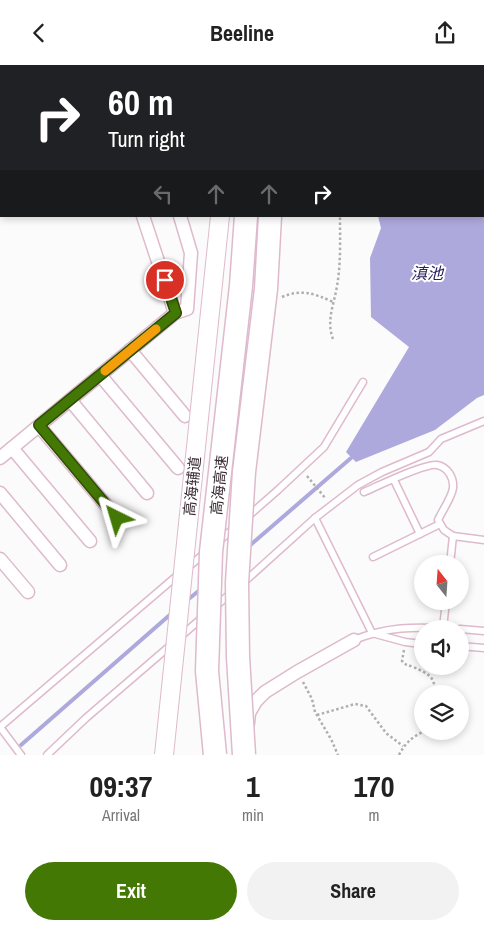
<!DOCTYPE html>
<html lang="en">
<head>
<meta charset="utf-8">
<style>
  body { margin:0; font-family:"Archivo Narrow","Noto Sans SC",sans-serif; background:#f2f2f2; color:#222; height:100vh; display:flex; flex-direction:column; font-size:19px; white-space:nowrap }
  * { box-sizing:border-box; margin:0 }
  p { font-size:16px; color:#767676 }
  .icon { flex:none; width:28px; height:28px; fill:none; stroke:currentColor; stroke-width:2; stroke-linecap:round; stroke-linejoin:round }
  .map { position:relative; height:690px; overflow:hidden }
  .panel { display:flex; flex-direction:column; background:#fff; flex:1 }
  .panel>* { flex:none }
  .hud { position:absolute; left:0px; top:0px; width:485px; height:152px; box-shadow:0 2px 8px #0003; background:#202124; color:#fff; overflow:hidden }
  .needle { width:32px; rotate:343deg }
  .fabs { position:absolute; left:414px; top:490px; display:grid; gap:10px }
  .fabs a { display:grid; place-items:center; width:55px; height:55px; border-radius:50%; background:#fff; box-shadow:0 2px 8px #0003; font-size:25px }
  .pin { position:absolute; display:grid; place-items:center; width:42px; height:42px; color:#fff; margin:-21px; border:2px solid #fff; border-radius:50%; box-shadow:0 1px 5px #0007 }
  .me { position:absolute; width:55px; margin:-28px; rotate:320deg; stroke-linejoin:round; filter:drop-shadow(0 0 4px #0008) }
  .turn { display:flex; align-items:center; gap:18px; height:105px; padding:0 25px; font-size:22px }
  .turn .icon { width:65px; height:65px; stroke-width:2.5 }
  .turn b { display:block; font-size:35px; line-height:42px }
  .lanes { display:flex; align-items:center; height:48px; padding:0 25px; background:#0003; justify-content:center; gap:25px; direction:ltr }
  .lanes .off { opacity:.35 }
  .eta { display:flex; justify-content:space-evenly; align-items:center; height:85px; text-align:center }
  .eta b { font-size:30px; font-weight:800; line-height:35px }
  .primary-button { display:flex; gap:10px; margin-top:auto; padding:10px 25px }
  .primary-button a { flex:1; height:58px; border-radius:30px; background:#447804; color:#fff; font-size:20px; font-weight:800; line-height:58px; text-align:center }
  .primary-button a+a { background:#f2f2f2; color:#222 }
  header { display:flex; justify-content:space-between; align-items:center; height:65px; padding:0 25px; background:#fff; font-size:22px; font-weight:800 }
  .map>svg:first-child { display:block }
</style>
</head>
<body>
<header><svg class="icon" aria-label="back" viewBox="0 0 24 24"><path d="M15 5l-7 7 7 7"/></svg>Beeline<svg class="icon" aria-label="share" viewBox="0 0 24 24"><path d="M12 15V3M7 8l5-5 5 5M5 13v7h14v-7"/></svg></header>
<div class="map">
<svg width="484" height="690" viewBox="0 0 484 690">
  <rect width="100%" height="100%" fill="#fbfbfb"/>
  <path fill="#aea9dc" d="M352 0H484V330L477 333 435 365 356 397 346 387 409 282 371 252 370 193 381 163 378 151H484V1H352Z"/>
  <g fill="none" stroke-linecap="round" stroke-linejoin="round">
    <g stroke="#aea9dc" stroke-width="4">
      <path d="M247 483 351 393"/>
      <path d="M185 537 201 524"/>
      <path d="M21 680 172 548"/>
    </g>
    <defs>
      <g id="lane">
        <path d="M394 415 420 469"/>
        <path d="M364 427C378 421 425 398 437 400 448 402 454 413 453 423 452 432 442 446 438 455L444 465 453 471"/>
        <path d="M246 453 278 425 324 382 363 317"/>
        <path d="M315 453 372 568 405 577 422 579"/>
        <path d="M218 477 235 462"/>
        <path d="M373 492 440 459"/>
        <path d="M450 499 453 471 484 475"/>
        <path d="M187 503 206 487"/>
        <path d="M243 518 315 453 358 420 382 407 429 387 441 374 484 356"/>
        <path d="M215 542 232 527"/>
        <path d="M443 563 446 536"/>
        <path d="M460 564 484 566"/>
        <path d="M181 571 203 552"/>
        <path d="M354 575C386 562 415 561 450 564"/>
        <path d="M460 581 484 583"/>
        <path d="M0 662 179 509"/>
        <path d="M0 662 21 690"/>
        <path d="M47 690 86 653 171 580"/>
      </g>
      <g id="street">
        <path d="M143 151 175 248"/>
        <path d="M130 285 185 351"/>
        <path d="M100 310 178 403"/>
        <path d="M70 335 147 428"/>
        <path d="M39 361 117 453"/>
        <path d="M12 383 90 476"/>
        <path d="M0 393 175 248 187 244 191 188 180 151"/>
        <path d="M0 428 60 500"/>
        <path d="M0 494 28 527"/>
        <path d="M248 658 249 648 256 636 265 627 297 607 354 575"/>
      </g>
      <path id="secondary" d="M214 0V1"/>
      <g id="highway">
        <path d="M242 0V1"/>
        <path d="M267 0V1"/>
      </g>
    </defs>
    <use href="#lane" stroke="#debacc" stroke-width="9"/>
    <use href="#street" stroke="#debacc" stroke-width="15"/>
    <use href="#secondary" stroke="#debacc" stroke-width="20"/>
    <use href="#highway" stroke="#debacc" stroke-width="25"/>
    <g stroke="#b2adb0" stroke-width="2.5" stroke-dasharray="2.5 2.5" stroke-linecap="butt">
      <path d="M304 0V1"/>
      <path d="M282 232C301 224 314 228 333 237"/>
      <path d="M333 274C326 255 334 240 337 221 341 199 340 174 340 151"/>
      <path d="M307 411 326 434"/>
      <path d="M404 585 402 596C405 600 408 600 413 602 429 609 435 611 435 629"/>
      <path d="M303 617 312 634 315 647 331 674 338 690"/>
      <path d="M317 650 355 639 366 641 386 668 403 681"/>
      <path d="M399 690C405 678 413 671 425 666"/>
    </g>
    <use href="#lane" stroke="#fff" stroke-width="6"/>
    <use href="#street" stroke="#fff" stroke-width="12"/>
    <use href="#secondary" stroke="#fff" stroke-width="18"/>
    <use href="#highway" stroke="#fff" stroke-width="22"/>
    <defs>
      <path id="secondary-bridge" d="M164 690 220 151"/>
      <g id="highway-bridge">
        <path d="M215 690 207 606 211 487 241 221 246 151"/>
        <path d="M244 690 238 592 237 518 244 407 266 224 270 151"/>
      </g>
    </defs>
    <use href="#secondary-bridge" stroke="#debacc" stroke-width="20" stroke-linecap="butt"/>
    <use href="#highway-bridge" stroke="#debacc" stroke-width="25" stroke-linecap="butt"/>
    <use href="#secondary-bridge" stroke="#fff" stroke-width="18"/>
    <use href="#highway-bridge" stroke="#fff" stroke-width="22"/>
  </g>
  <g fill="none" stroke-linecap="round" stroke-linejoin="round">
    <defs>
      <path id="route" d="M117 453 39 360 176 248 165 215"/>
    </defs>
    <use href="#route" stroke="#2c4e03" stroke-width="12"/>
    <use href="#route" stroke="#447804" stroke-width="9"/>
    <path stroke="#f59e0b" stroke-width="9" d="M105 306 156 264"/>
  </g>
  <g text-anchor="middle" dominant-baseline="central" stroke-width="4" stroke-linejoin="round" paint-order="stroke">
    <g font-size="15" fill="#3a2c33" stroke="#fff">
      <text transform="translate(219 420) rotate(-84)">高海高速</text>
      <text transform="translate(192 421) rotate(-84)">高海辅道</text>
    </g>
    <g font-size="16" font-style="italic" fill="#2e205c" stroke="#fff">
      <text x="427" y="208">滇池</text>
    </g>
  </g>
</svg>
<div class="fabs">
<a><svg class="needle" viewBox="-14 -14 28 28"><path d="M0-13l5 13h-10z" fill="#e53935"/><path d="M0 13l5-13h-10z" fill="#767676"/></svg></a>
<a><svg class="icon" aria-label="sound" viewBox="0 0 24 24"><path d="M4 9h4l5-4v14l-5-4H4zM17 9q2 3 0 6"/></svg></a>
<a><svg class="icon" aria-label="layers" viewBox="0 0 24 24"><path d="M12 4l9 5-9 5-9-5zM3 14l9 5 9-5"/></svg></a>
</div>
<div class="pin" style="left:165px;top:215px;background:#d93025"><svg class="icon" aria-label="arrive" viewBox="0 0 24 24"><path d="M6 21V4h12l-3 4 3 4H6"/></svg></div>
<svg class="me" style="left:117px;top:453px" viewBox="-20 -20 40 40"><path d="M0-17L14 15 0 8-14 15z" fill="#447804" stroke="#fff" stroke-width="4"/></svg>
<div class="hud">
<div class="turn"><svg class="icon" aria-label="right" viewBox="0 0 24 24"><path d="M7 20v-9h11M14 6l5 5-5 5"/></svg><div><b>60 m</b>Turn right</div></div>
<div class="lanes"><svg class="icon off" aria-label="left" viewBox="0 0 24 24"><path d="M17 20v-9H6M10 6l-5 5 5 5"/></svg><svg class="icon off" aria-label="ahead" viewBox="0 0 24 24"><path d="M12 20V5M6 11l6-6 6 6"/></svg><svg class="icon off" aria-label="ahead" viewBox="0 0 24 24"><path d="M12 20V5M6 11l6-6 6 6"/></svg><svg class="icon" aria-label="right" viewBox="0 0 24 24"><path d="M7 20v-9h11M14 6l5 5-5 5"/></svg></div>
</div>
</div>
<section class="panel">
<div class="eta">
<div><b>09:37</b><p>Arrival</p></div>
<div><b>1</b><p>min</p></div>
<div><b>170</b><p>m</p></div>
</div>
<div class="primary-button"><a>Exit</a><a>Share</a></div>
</section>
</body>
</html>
